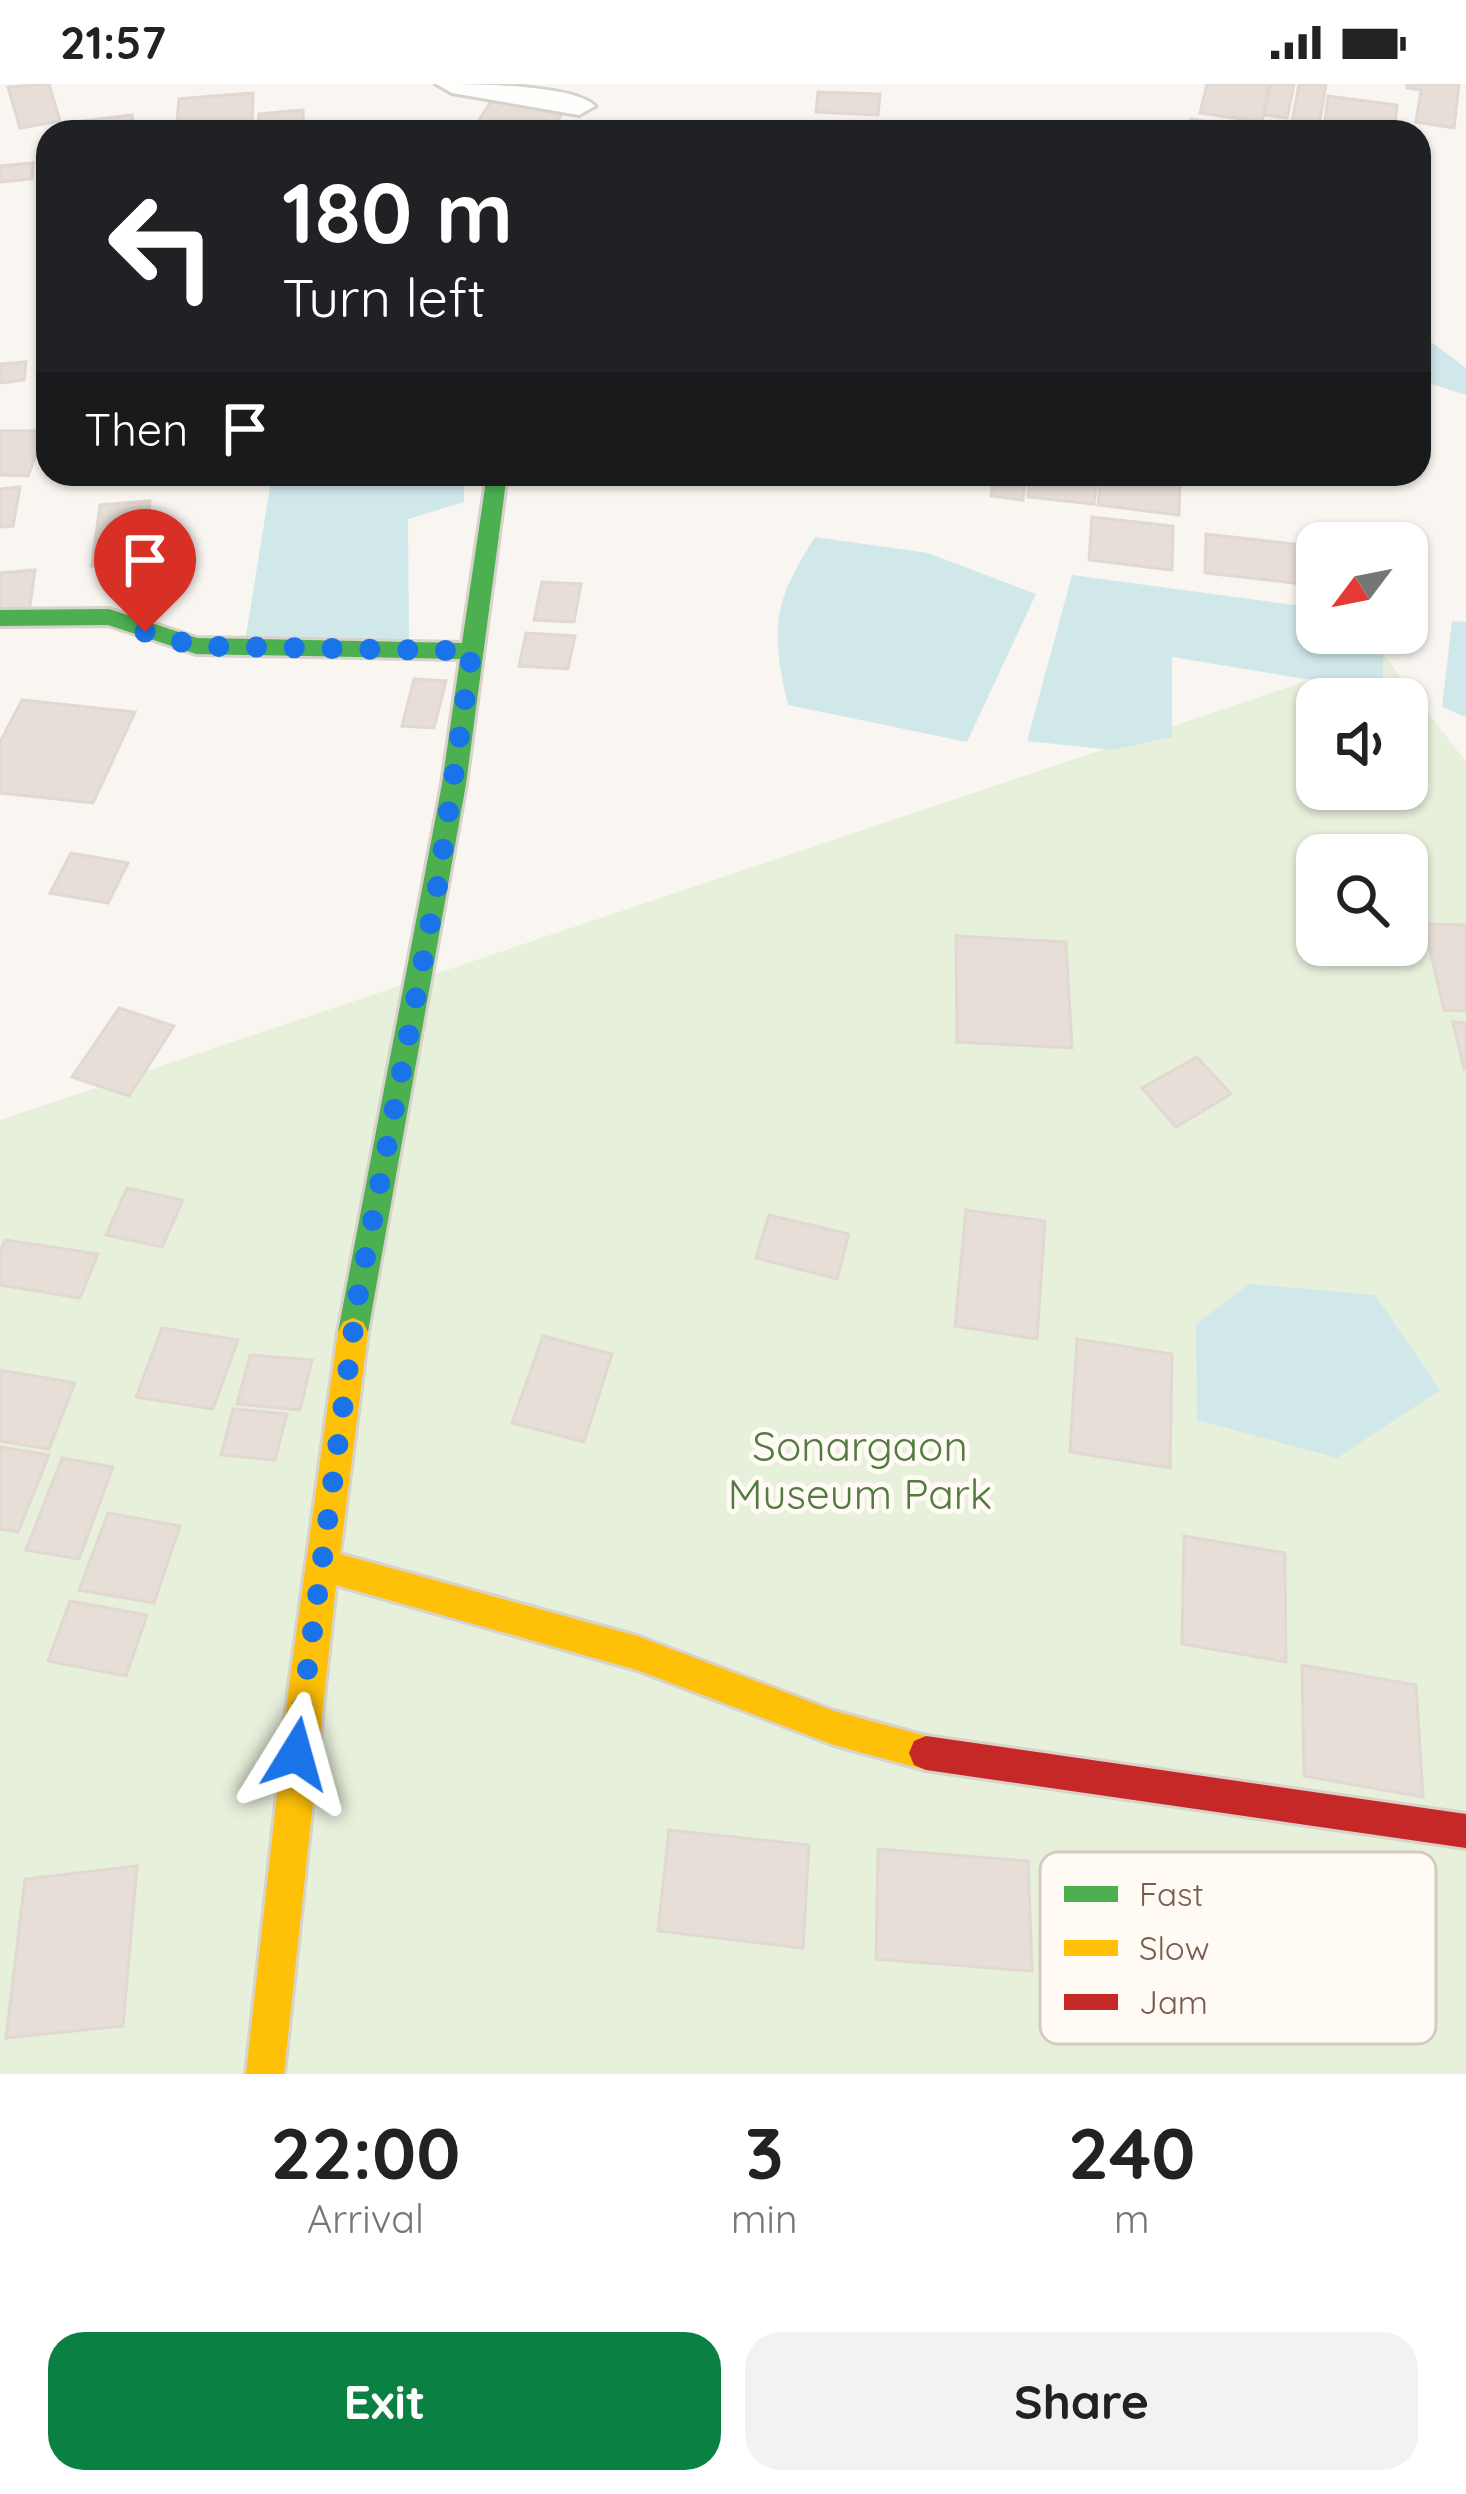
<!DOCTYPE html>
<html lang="en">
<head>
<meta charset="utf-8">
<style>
  body { margin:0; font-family:Quicksand,sans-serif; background:#f2f2f2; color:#222; height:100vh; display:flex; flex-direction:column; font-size:45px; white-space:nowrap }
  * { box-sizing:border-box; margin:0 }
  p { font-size:39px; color:#767676 }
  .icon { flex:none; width:66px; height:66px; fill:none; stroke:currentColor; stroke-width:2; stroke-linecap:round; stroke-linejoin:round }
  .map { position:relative; height:1990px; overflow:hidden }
  .drawer { display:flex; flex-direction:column; background:#fff; flex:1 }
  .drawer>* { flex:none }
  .top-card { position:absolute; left:36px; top:36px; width:1395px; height:366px; border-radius:36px; box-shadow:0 3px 9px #0004; background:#202124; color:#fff; overflow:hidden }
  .needle { width:78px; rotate:238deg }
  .fabs { position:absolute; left:1296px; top:438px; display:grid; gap:24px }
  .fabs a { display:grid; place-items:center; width:132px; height:132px; border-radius:24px; background:#fff; box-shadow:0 3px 9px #0004; font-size:60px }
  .pin { position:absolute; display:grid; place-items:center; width:102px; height:102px; color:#fff; margin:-123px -51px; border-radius:50% 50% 50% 0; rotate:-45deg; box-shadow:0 0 12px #0007 }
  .pin .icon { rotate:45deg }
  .me { position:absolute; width:132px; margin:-66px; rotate:8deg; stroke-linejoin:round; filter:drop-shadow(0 0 9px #0008) }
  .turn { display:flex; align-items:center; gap:42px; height:252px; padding:0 48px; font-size:54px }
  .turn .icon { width:156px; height:156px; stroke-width:2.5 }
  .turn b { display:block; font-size:84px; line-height:102px }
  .then { display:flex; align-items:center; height:114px; padding:0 48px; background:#0003; gap:24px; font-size:45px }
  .eta { display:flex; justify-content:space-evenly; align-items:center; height:204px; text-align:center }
  .eta b { font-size:72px; font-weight:800; line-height:84px }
  .primary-button { display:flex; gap:24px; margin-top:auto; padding:24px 48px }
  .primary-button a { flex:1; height:138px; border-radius:36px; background:#0b8043; color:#fff; font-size:48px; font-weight:800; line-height:138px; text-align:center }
  .primary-button a+a { background:#f2f2f2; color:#222 }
  .status { display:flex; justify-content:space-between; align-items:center; height:84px; padding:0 60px; background:#fff; direction:ltr }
  .status svg { height:33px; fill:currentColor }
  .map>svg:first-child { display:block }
</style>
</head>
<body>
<div class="status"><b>21:57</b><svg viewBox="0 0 49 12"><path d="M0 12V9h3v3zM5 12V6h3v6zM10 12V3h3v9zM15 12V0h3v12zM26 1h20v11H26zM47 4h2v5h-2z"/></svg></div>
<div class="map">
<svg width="1466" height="1990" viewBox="0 0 1466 1990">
  <rect width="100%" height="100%" fill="#f9f5f0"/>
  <path fill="#e7f0db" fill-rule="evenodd" d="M1384 571 1466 678V1990H0V1036ZM1317 615H1407V705H1317ZM1317 771H1407V861H1317Z"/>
  <g fill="#d0e8ea">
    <path d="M1419 233 1430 257 1466 284V311L1419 296Z"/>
    <path d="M272 390H464V418L408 435 409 561 245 558Z"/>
    <path d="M815 453 928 469 1036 510 967 658 788 621C770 545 773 518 815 453Z"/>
    <path d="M1072 491 1317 524V549H1383V608L1172 573V653L1111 666 1027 657Z"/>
    <path d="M1452 537 1466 538V633L1442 623Z"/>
    <path d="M1249 1200 1375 1211 1440 1306 1337 1374 1197 1336 1196 1240Z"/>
  </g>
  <g fill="#e6ded7" stroke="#e2d8d2" stroke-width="3">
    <path d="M49 0 60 37 20 44 8 3Z"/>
    <path d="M1207 0H1269L1262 38 1200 29Z"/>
    <path d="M1271 0H1294L1287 34 1264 31Z"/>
    <path d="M1299 0H1326L1319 42 1292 38Z"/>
    <path d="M1407 0H1459L1454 44 1416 38 1421 6 1407 4Z"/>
    <path d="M818 8 880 10 878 31 816 28Z"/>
    <path d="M253 9 252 42 176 48 179 15Z"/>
    <path d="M1328 12 1397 21 1394 48 1324 45Z"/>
    <path d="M491 17 563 28 551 48 478 38Z"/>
    <path d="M303 26 304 48H258L259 30Z"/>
    <path d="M132 31 134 48H66V39Z"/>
    <path d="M1191 35 1248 45 1187 46Z"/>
    <path d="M1270 37 1324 48H1265Z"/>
    <path d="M33 79 32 95 0 98V82Z"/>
    <path d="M26 278 24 296 0 299 1 280Z"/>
    <path d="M0 347H45L28 392 0 391Z"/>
    <path d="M994 390H1026L1023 416 991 412Z"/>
    <path d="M1030 390H1097L1094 420 1028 413Z"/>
    <path d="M1101 390 1180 395 1179 431 1098 421Z"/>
    <path d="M20 403 13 442 0 443V405Z"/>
    <path d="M150 417 145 478 92 482 100 421Z"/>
    <path d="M1092 433 1173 442 1172 486 1089 476Z"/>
    <path d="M1206 450 1310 462 1311 501 1205 489Z"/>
    <path d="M35 486 29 528 0 530V489Z"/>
    <path d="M542 498 581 500 574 538 534 536Z"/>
    <path d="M526 549 575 552 568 585 519 582Z"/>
    <path d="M414 595 446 597 434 644 402 642Z"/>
    <path d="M22 616 135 628 93 719 0 709V658Z"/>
    <path d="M71 769 128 779 108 819 50 809Z"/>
    <path d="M1424 840 1466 841V927L1444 926Z"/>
    <path d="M956 852 1066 858 1072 964 957 958Z"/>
    <path d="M119 924 174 942 129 1012 72 993Z"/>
    <path d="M1453 938 1466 939V985H1464Z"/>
    <path d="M1197 973 1231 1010 1176 1043 1142 1004Z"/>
    <path d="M127 1104 183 1116 162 1163 106 1151Z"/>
    <path d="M966 1126 1045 1137 1037 1255 955 1242Z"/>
    <path d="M769 1131 849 1150 837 1195 756 1174Z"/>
    <path d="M5 1156 98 1170 80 1214 0 1201V1168Z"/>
    <path d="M162 1244 238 1256 213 1325 136 1313Z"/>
    <path d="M543 1252 612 1270 584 1358 512 1339Z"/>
    <path d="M1077 1255 1172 1270 1170 1384 1070 1368Z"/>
    <path d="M250 1271 312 1276 300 1326 237 1320Z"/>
    <path d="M0 1286 75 1299 49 1365 0 1357Z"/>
    <path d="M233 1325 287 1330 275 1376 221 1371Z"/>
    <path d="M0 1363 49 1371 18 1448 0 1445Z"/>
    <path d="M62 1374 113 1383 79 1475 26 1466Z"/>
    <path d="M108 1429 180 1442 154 1519 79 1506Z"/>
    <path d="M1184 1452 1285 1469 1286 1578 1182 1560Z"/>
    <path d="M70 1517 147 1531 126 1592 48 1577Z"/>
    <path d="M1302 1581 1416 1601 1423 1713 1304 1692Z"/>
    <path d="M669 1746 809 1761 803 1864 658 1847Z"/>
    <path d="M878 1765 1028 1777 1032 1887 876 1875Z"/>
    <path d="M137 1782 123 1942 6 1954 25 1795Z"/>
  </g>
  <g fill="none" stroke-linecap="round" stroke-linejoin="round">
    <defs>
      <path id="street" d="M436 0C470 0 573 0 595 22L579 31 452 9Z"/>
      <path id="fast" d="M487 390H507L466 700 368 1248 363 1258 353 1262 343 1258 338 1248 442 700 460 575 196 570 108 541 0 542V526L109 525 197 554 462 559Z"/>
      <path id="slow" d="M353 1234 363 1238 368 1248 340 1470 637 1552 834 1627 926 1652 938 1657 943 1669 938 1681 926 1686 834 1661 637 1586 336 1501 284 1990H246L289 1602 338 1248 343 1238Z"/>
      <path id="jam" d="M926 1652 1466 1730V1764L926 1686 914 1681 909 1669 914 1657Z"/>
    </defs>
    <use href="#street" stroke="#d7d1cb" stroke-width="6"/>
    <use href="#fast" stroke="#d9d2cb" stroke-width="6"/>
    <use href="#slow" stroke="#d9d2cb" stroke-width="6"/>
    <use href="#jam" stroke="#d9d2cb" stroke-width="6"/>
    <use href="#street" fill="#fefefd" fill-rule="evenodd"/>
    <use href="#fast" fill="#4caf50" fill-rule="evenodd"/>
    <use href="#slow" fill="#ffc107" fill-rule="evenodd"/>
    <use href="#jam" fill="#c62828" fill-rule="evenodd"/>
  </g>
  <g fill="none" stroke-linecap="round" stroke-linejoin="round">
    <path stroke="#1a73e8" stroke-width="21" stroke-dasharray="0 37.8" d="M145 548 196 562 472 567 438 800 358 1212 296 1670"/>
  </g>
  <g text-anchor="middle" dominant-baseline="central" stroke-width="10" stroke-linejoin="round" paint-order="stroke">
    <g font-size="42" fill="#537a41" stroke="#fffaf3">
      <text x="860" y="1361">Sonargaon<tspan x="860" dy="48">Museum Park</tspan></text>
    </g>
  </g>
  <rect x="1040" y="1768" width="396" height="192" rx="18" fill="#fffaf3" stroke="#d7cbc1" stroke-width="3"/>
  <rect x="1064" y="1802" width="54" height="16" fill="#4caf50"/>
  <rect x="1064" y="1856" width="54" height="16" fill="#ffc107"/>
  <rect x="1064" y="1910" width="54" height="16" fill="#c62828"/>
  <g font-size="33" fill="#7a5c4d">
    <text x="1139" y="1822">Fast</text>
    <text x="1139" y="1876">Slow</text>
    <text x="1139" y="1930">Jam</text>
  </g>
</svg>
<div class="fabs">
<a><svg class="needle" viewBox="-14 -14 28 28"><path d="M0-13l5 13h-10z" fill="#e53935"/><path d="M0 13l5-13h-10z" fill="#767676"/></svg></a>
<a><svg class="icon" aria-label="sound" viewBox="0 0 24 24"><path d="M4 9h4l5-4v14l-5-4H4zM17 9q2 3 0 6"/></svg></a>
<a><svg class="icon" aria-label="search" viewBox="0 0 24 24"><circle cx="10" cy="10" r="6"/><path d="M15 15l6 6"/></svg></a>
</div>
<div class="pin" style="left:145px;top:548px;background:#d93025"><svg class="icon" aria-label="arrive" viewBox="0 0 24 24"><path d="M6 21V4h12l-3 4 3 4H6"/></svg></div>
<svg class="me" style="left:296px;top:1670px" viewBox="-20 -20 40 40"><path d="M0-17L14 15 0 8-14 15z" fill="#1a73e8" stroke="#fff" stroke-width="4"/></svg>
<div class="top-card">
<div class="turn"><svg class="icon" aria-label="left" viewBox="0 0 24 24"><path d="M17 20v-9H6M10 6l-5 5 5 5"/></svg><div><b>180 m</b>Turn left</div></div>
<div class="then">Then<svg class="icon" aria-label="arrive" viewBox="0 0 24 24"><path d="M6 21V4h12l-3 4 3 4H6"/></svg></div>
</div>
</div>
<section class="drawer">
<div class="eta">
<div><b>22:00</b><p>Arrival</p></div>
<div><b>3</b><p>min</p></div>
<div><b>240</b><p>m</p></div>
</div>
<div class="primary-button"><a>Exit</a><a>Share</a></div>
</section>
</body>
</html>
